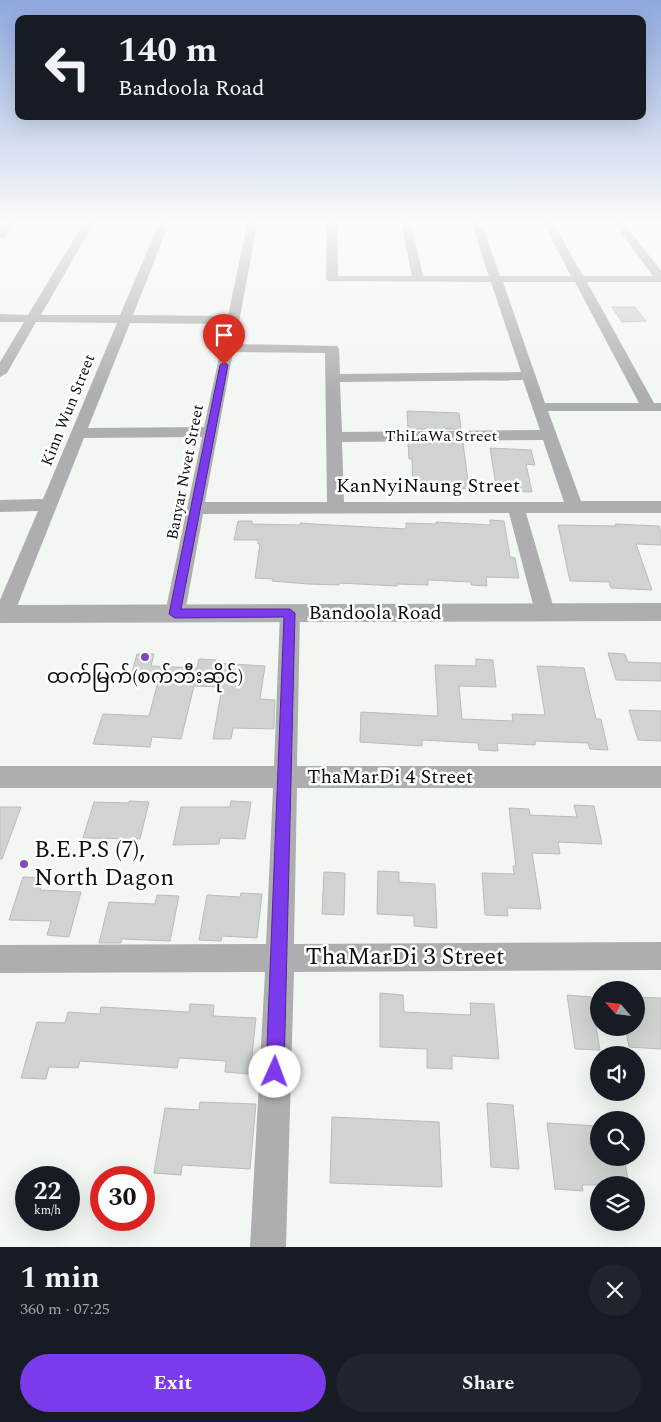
<!DOCTYPE html>
<html lang="en">
<head>
<meta charset="utf-8">
<style>
  body { margin:0; font-family:Spectral,"Noto Sans Myanmar",serif; background:#20242c; color:#f1f3f6; height:100vh; display:flex; flex-direction:column; font-size:19px; white-space:nowrap }
  * { box-sizing:border-box; margin:0 }
  p { font-size:16px; color:#9ea1a6 }
  .icon { flex:none; width:28px; height:28px; fill:none; stroke:currentColor; stroke-width:2; stroke-linecap:round; stroke-linejoin:round }
  .map { position:relative; height:1247px; overflow:hidden }
  .drawer { display:flex; flex-direction:column; background:#171b24; flex:1 }
  .drawer>* { flex:none }
  .banner { position:absolute; left:15px; top:15px; width:631px; height:105px; border-radius:10px; box-shadow:0 5px 20px #0002; background:#171b24; color:#f1f3f6; overflow:hidden }
  .needle { width:32px; rotate:298deg }
  .tools { position:absolute; left:590px; top:981px; display:grid; gap:10px }
  .tools a { display:grid; place-items:center; width:55px; height:55px; border-radius:50%; background:#171b24; box-shadow:0 5px 20px #0002; font-size:25px }
  .speed { position:absolute; left:15px; top:1166px; display:flex; gap:10px; font-size:25px; font-weight:700; text-align:center }
  .speed>* { display:grid; place-content:center; width:65px; height:65px; border-radius:50%; background:#171b24; box-shadow:0 5px 20px #0002; line-height:1 }
  .speed small { font-size:12px; font-weight:400 }
  .speed .limit { border:8px solid #d22; background:#fff; color:#111 }
  .pin { position:absolute; display:grid; place-items:center; width:42px; height:42px; color:#fff; margin:-51px -21px; border-radius:50% 50% 50% 0; rotate:-45deg; box-shadow:0 0 5px #0007 }
  .pin .icon { rotate:45deg }
  .me { position:absolute; width:55px; margin:-28px; rotate:2deg; stroke-linejoin:round; filter:drop-shadow(0 0 4px #0008) }
  .turn { display:flex; align-items:center; gap:18px; height:105px; padding:0 20px; font-size:22px }
  .turn .icon { width:65px; height:65px; stroke-width:2.5 }
  .turn b { display:block; font-size:35px; line-height:42px }
  .round { display:grid; place-items:center; flex:none; width:52px; height:52px; border-radius:26px; background:#20242c }
  .headline { display:flex; align-items:center; justify-content:space-between; height:85px; padding:0 20px }
  h1 { font-size:30px; font-weight:700; line-height:38px }
  .action { display:flex; gap:10px; margin-top:auto; padding:10px 20px }
  .action a { flex:1; height:58px; border-radius:30px; background:#7c3aed; color:#fff; font-size:20px; font-weight:700; line-height:58px; text-align:center }
  .action a+a { background:#20242c; color:#f1f3f6 }
  .map>svg:first-child { display:block }
</style>
</head>
<body>
<div class="map">
<svg width="661" height="1247" viewBox="0 0 661 1247">
  <rect width="100%" height="100%" fill="#f3f7f4"/>
  <g fill="#d0d4d1" stroke="#b9bdba">
    <path d="M612 307H635L646 321 622 322Z"/>
    <path d="M407 411 459 413 461 429H408Z"/>
    <path d="M408 443H463L469 489 448 488V492L413 491 412 459H409Z"/>
    <path d="M490 448 531 450 535 465 526 464 532 492 497 491Z"/>
    <path d="M490 520 504 521 510 557 515 558 519 578 486 577 487 586 471 585V582L428 580V585L397 584V586L339 583V585L308 584 272 581 273 579 255 578 260 544H258V540H234L238 521H252V524L300 525V523L314 524 406 529V523L436 524V522L490 525Z"/>
    <path d="M615 524 659 526 661 532V545L636 544 652 590 611 588 609 582 570 581 558 525 616 526Z"/>
    <path d="M608 653 625 654 628 662 661 663V681L616 680Z"/>
    <path d="M137 654H154L151 666 197 668 199 659 216 660 215 663 265 666 260 699 275 700 274 729 233 728 231 739H213L222 687 194 686 181 739 152 737 150 747 93 744 103 714 149 716 158 682 130 680Z"/>
    <path d="M476 659 493 660 496 687 459 686 462 719 513 721 512 714 545 715 537 666 584 668 596 719H601L608 750 590 749 588 743 535 741V745L497 743 498 751 479 750 478 743 422 740V746L360 742 361 712 438 716 435 665 476 666Z"/>
    <path d="M629 710 661 711V741L638 740Z"/>
    <path d="M129 801 149 802 140 839 83 838 94 802 129 803Z"/>
    <path d="M231 801 251 802 245 839 220 838 219 844 173 845 181 807H230Z"/>
    <path d="M574 805 594 806 602 844 558 842 560 854 532 853 541 909 507 908 508 916 485 915 482 873 514 874 513 866H516L509 808 529 809 530 815 577 817Z"/>
    <path d="M0 807H21L2 859H0Z"/>
    <path d="M378 871 399 872V882L435 884 437 928 414 926V916L377 914Z"/>
    <path d="M324 872 345 873 344 915 322 914Z"/>
    <path d="M23 877 44 878 40 890 81 892 69 937 47 935 51 921 9 920Z"/>
    <path d="M241 893 262 894 257 938 222 936 221 941 199 940 207 895 240 897Z"/>
    <path d="M157 895 179 896 170 941 122 939 121 943H99L109 902 155 904Z"/>
    <path d="M380 993 403 995 404 1012 471 1015 470 1003 494 1004 499 1059 452 1056V1069L427 1068V1049L380 1047Z"/>
    <path d="M567 995 591 997 600 1050 575 1049Z"/>
    <path d="M636 997 661 998V1049L629 1047 625 1028H636Z"/>
    <path d="M190 1004 214 1005 213 1016 256 1018 250 1074 225 1072 226 1061 179 1058 177 1068 80 1061 78 1068 49 1067 46 1079 21 1078 37 1022 65 1023 68 1012 100 1014 101 1007 189 1012Z"/>
    <path d="M200 1102 256 1104 250 1169 182 1165 181 1175 154 1173 165 1108 199 1110Z"/>
    <path d="M487 1103 513 1105 519 1169 491 1167Z"/>
    <path d="M332 1117 439 1122 442 1187 330 1183Z"/>
    <path d="M547 1123 599 1126V1158H624L629 1185H582L583 1191 555 1189Z"/>
  </g>
  <g fill="none" stroke-linecap="round" stroke-linejoin="round">
    <g fill="#aeaeb0" fill-rule="evenodd">
      <path d="M7 219H18L4 238 0 239V229Z"/>
      <path d="M86 219H96L41 315H120L161 219H171L133 315 228 316 248 219H258L235 344 337 346 339 349 340 374 521 372 491 282 328 281 326 279 327 219H337L338 276H412L400 219H410L423 276H489L470 219H480L500 276H571L541 219H551L583 276H653L611 219H621L661 271V282H587L654 403H661V411H548L581 501H661V513H526L555 612 552 617 545 620 538 617 535 612 509 513 203 514 185 613 182 618 175 621 168 618 165 613 202 437 84 438 14 614 11 619 4 622 0 620V600L38 511 0 512V500L43 499 117 323 36 322 7 373 0 377V362L24 322H0V314L28 315ZM503 282H575L639 403H545ZM130 323 226 324 204 427 88 428ZM233 352 325 353 327 502H205ZM523 380 540 430 342 432 340 382ZM543 440 564 502H344L342 442Z"/>
      <path d="M290 605 297 608 300 613 297 766H661V788H297L294 944 661 942V970L294 972 286 1247H250L265 972 0 973V945L266 944 273 788H0V766H274L280 613 283 608Z"/>
    </g>
    <path fill="#aeaeb0" fill-rule="evenodd" d="M661 603V621L0 623V605Z"/>
  </g>
  <linearGradient id="sky" x2="0" y2="1"><stop stop-color="#8fa8de"/><stop offset="0.56" stop-color="#fafbfa"/><stop offset="1" stop-color="#fafbfa" stop-opacity="0"/></linearGradient>
  <rect width="661" height="394" fill="url(#sky)"/>
  <path fill="#7c3aed" stroke="#51269a" d="M224 362 228 365 181 609H290L295 613 284 1072 281 1079 275 1081 269 1079 266 1072 284 617 175 618 169 614 220 365Z"/>
  <g fill="#7e48bf" stroke="#fff" stroke-width="2">
    <circle cx="145" cy="657" r="5"/>
    <circle cx="24" cy="864" r="5"/>
  </g>
  <g text-anchor="middle" dominant-baseline="central" stroke-width="5" stroke-linejoin="round" paint-order="stroke">
    <g font-size="16" fill="#0d0e0d" stroke="#fff">
      <text transform="translate(68 410) rotate(-68)">Kinn Wun Street</text>
      <text x="441" y="436">ThiLaWa Street</text>
      <text transform="translate(185 472) rotate(-79)">Banyar Nwet Street</text>
    </g>
    <g font-size="20" fill="#0d0e0d" stroke="#fff">
      <text x="428" y="486">KanNyiNaung Street</text>
      <text x="375" y="613">Bandoola Road</text>
      <text x="390" y="777">ThaMarDi 4 Street</text>
    </g>
    <g font-size="20" fill="#0d0e0d" stroke="#fff">
      <text x="145" y="677">ထက်မြက်(စက်ဘီးဆိုင်)</text>
    </g>
    <g font-size="24" fill="#0d0e0d" stroke="#fff" text-anchor="start">
      <text x="34" y="850">B.E.P.S (7),<tspan x="34" dy="28">North Dagon</tspan></text>
    </g>
    <g font-size="24" fill="#0d0e0d" stroke="#fff">
      <text x="405" y="957">ThaMarDi 3 Street</text>
    </g>
  </g>
</svg>
<div class="tools">
<a><svg class="needle" viewBox="-14 -14 28 28"><path d="M0-13l5 13h-10z" fill="#e53935"/><path d="M0 13l5-13h-10z" fill="#9ea1a6"/></svg></a>
<a><svg class="icon" aria-label="sound" viewBox="0 0 24 24"><path d="M4 9h4l5-4v14l-5-4H4zM17 9q2 3 0 6"/></svg></a>
<a><svg class="icon" aria-label="search" viewBox="0 0 24 24"><circle cx="10" cy="10" r="6"/><path d="M15 15l6 6"/></svg></a>
<a><svg class="icon" aria-label="layers" viewBox="0 0 24 24"><path d="M12 4l9 5-9 5-9-5zM3 14l9 5 9-5"/></svg></a>
</div>
<div class="speed"><div>22<small>km/h</small></div><div class="limit">30</div></div>
<div class="pin" style="left:224px;top:365px;background:#d93025"><svg class="icon" aria-label="arrive" viewBox="0 0 24 24"><path d="M6 21V4h12l-3 4 3 4H6"/></svg></div>
<svg class="me" style="left:275px;top:1072px" viewBox="-20 -20 40 40"><circle r="19" fill="#fff"/><path d="M0-13L10 11 0 6-10 11z" fill="#7c3aed"/></svg>
<div class="banner">
<div class="turn"><svg class="icon" aria-label="left" viewBox="0 0 24 24"><path d="M17 20v-9H6M10 6l-5 5 5 5"/></svg><div><b>140 m</b>Bandoola Road</div></div>
</div>
</div>
<section class="drawer">
<div class="headline"><div><h1>1 min</h1><p>360 m · 07:25</p></div><a class="round"><svg class="icon" aria-label="close" viewBox="0 0 24 24"><path d="M6 6l12 12M18 6L6 18"/></svg></a></div>
<div class="action"><a>Exit</a><a>Share</a></div>
</section>
</body>
</html>
